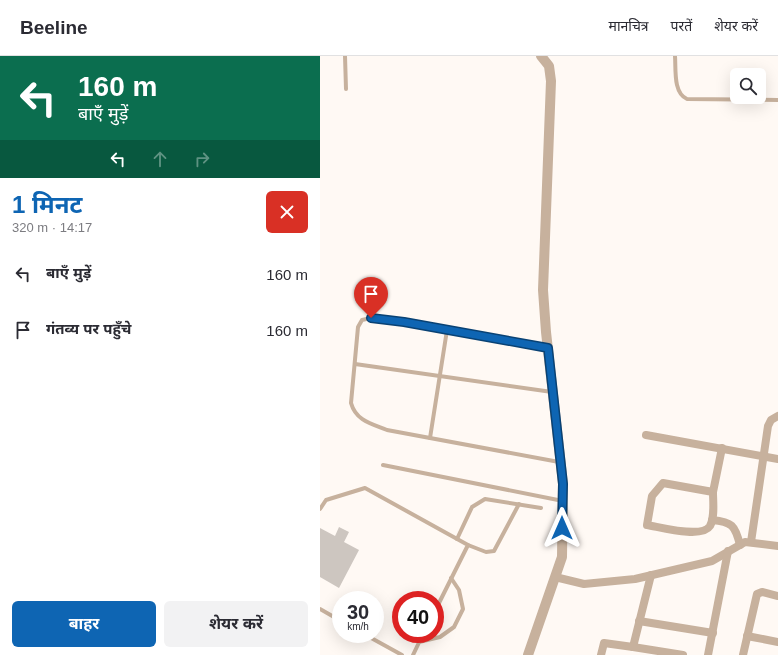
<!DOCTYPE html>
<html lang="hi">
<head>
<meta charset="utf-8">
<style>
  body { margin:0; font-family:Helvetica,"Noto Sans Devanagari",sans-serif; background:#f2f2f3; color:#2b2b33; height:100vh; display:flex; flex-direction:column; font-size:15px; white-space:nowrap }
  * { box-sizing:border-box; margin:0 }
  p { font-size:13px; color:#7c7c81 }
  .icon { flex:none; width:22px; height:22px; fill:none; stroke:currentColor; stroke-width:2; stroke-linecap:round; stroke-linejoin:round }
  .map { position:relative; flex:1; overflow:hidden }
  .side { display:flex; flex-direction:column; background:#fff; width:320px }
  .side>* { flex:none }
  .banner { background:#0b6e4f; color:#fff; overflow:hidden }
  .buttons { position:absolute; left:410px; top:12px; display:grid; gap:8px }
  .buttons a { display:grid; place-items:center; width:36px; height:36px; border-radius:6px; background:#fff; box-shadow:0 4px 16px #0002; font-size:20px }
  .speed { position:absolute; left:12px; top:535px; display:flex; gap:8px; font-size:20px; font-weight:700; text-align:center }
  .speed>* { display:grid; place-content:center; width:52px; height:52px; border-radius:50%; background:#fff; box-shadow:0 4px 16px #0002; line-height:1 }
  .speed small { font-size:10px; font-weight:400 }
  .speed .limit { border:6px solid #d22; background:#fff; color:#111 }
  .pin { position:absolute; display:grid; place-items:center; width:34px; height:34px; color:#fff; margin:-41px -17px; border-radius:50% 50% 50% 0; rotate:-45deg; box-shadow:0 0 4px #0007 }
  .pin .icon { rotate:45deg }
  .me { position:absolute; width:44px; margin:-22px; rotate:0deg; stroke-linejoin:round; filter:drop-shadow(0 0 3px #0008) }
  .turn { display:flex; align-items:center; gap:14px; height:84px; padding:0 12px; font-size:18px }
  .turn .icon { width:52px; height:52px; stroke-width:2.5 }
  .turn b { display:block; font-size:28px; line-height:34px }
  .lanes { display:flex; align-items:center; height:38px; padding:0 12px; background:#0003; justify-content:center; gap:20px; direction:ltr }
  .lanes .off { opacity:.35 }
  .round { display:grid; place-items:center; flex:none; width:42px; height:42px; border-radius:6px; background:#f2f2f3 }
  .summary { display:flex; align-items:center; justify-content:space-between; height:68px; padding:0 12px }
  h1 { font-size:24px; font-weight:700; line-height:30px; color:#0e65b3 }
  .primary-button { display:flex; gap:8px; margin-top:auto; padding:8px 12px }
  .primary-button a { flex:1; height:46px; border-radius:6px; background:#0e65b3; color:#fff; font-size:16px; font-weight:700; line-height:46px; text-align:center }
  .primary-button a+a { background:#f2f2f3; color:#2b2b33 }
  ul { padding:0; list-style:none }
  li { display:flex; align-items:center; gap:12px; height:56px; padding:0 12px }
  li div { flex:1 }
  li b { display:block; font-size:15px }
  li em { font-style:normal }
  header { display:flex; align-items:center; gap:24px; box-sizing:border-box; height:56px; padding:0 20px; background:#fff; border-bottom:1px solid #e1e1e2 }
  header strong { font-size:19px }
  nav { display:flex; gap:22px; margin-inline-start:auto; font-size:14px }
  main { display:flex; flex:1; min-height:0 }
  .map>svg:first-child { display:block }
</style>
</head>
<body>
<header>
<strong>Beeline</strong>
<nav><a>मानचित्र</a><a>परतें</a><a>शेयर करें</a></nav>
</header>
<main>
<section class="side">
<div class="banner">
<div class="turn"><svg class="icon" aria-label="left" viewBox="0 0 24 24"><path d="M17 20v-9H6M10 6l-5 5 5 5"/></svg><div><b>160 m</b>बाएँ मुड़ें</div></div>
<div class="lanes"><svg class="icon" aria-label="left" viewBox="0 0 24 24"><path d="M17 20v-9H6M10 6l-5 5 5 5"/></svg><svg class="icon off" aria-label="ahead" viewBox="0 0 24 24"><path d="M12 20V5M6 11l6-6 6 6"/></svg><svg class="icon off" aria-label="right" viewBox="0 0 24 24"><path d="M7 20v-9h11M14 6l5 5-5 5"/></svg></div>
</div>
<div class="summary"><div><h1>1 मिनट</h1><p>320 m · 14:17</p></div><a class="round" style="background:#d93025;color:#fff"><svg class="icon" aria-label="close" viewBox="0 0 24 24"><path d="M6 6l12 12M18 6L6 18"/></svg></a></div>
<ul>
<li><svg class="icon" aria-label="left" viewBox="0 0 24 24"><path d="M17 20v-9H6M10 6l-5 5 5 5"/></svg><div><b>बाएँ मुड़ें</b></div><em>160 m</em></li>
<li><svg class="icon" aria-label="arrive" viewBox="0 0 24 24"><path d="M6 21V4h12l-3 4 3 4H6"/></svg><div><b>गंतव्य पर पहुँचे</b></div><em>160 m</em></li>
</ul>
<div class="primary-button"><a>बाहर</a><a>शेयर करें</a></div>
</section>
<div class="map">
<svg width="458" height="599" viewBox="0 0 458 599">
  <rect width="100%" height="100%" fill="#fff9f4"/>
  <path fill="#cdc6c0" d="M19 471 29 476 24 486 39 494 19 532 0 521V472L15 480Z"/>
  <g fill="none" stroke-linecap="round" stroke-linejoin="round">
    <g stroke="#c7b19d" stroke-width="4">
      <path d="M25 0 26 33"/>
      <path d="M355 0C356 13 353 37 367 43L458 44"/>
      <path d="M227 292 84 266 51 262 42 264 38 271 31 347C36 365 52 368 67 374L239 406"/>
      <path d="M35 308 232 336"/>
      <path d="M110 382 127 274"/>
      <path d="M63 409 243 445"/>
      <path d="M0 453 6 444 45 432 148 489 115 555"/>
      <path d="M137 483 152 451 165 443 221 452"/>
      <path d="M148 489 166 496 174 495 199 448"/>
      <path d="M0 553 21 565"/>
      <path d="M44 578 82 599"/>
      <path d="M99 586 120 581 134 571 143 553 139 534 131 522"/>
      <path d="M93 599 103 578"/>
    </g>
    <g stroke="#c7b19d" stroke-width="8">
      <path d="M326 379 458 403"/>
      <path d="M393 436C393 446 395 461 390 470 382 483 340 471 327 469L332 440 343 427 393 436 402 392"/>
      <path d="M392 464C412 466 415 469 420 489"/>
      <path d="M431 486 448 370 451 364 458 360"/>
      <path d="M331 519 313 591 363 599"/>
      <path d="M235 521 264 528 315 523 392 505 425 486 458 490"/>
      <path d="M319 565 393 577"/>
      <path d="M427 580 458 586"/>
      <path d="M281 599 284 587 313 591"/>
      <path d="M388 599 408 495"/>
      <path d="M423 599 437 538 442 536 458 540"/>
    </g>
    <path stroke="#c7b19d" stroke-width="10" d="M208 599 242 501 243 428 226 276 223 234 231 25 229 10 221 0"/>
  </g>
  <g fill="none" stroke-linecap="round" stroke-linejoin="round">
    <defs>
      <path id="route" d="M51 262 84 266 228 292 243 428 242 472"/>
    </defs>
    <use href="#route" stroke="#094274" stroke-width="10"/>
    <use href="#route" stroke="#0e65b3" stroke-width="7"/>
  </g>
</svg>
<div class="buttons">
<a><svg class="icon" aria-label="search" viewBox="0 0 24 24"><circle cx="10" cy="10" r="6"/><path d="M15 15l6 6"/></svg></a>
</div>
<div class="speed"><div>30<small>km/h</small></div><div class="limit">40</div></div>
<div class="pin" style="left:51px;top:262px;background:#d93025"><svg class="icon" aria-label="arrive" viewBox="0 0 24 24"><path d="M6 21V4h12l-3 4 3 4H6"/></svg></div>
<svg class="me" style="left:242px;top:472px" viewBox="-20 -20 40 40"><path d="M0-17L14 15 0 8-14 15z" fill="#0e65b3" stroke="#fff" stroke-width="4"/></svg>
</div>
</main>
</body>
</html>
